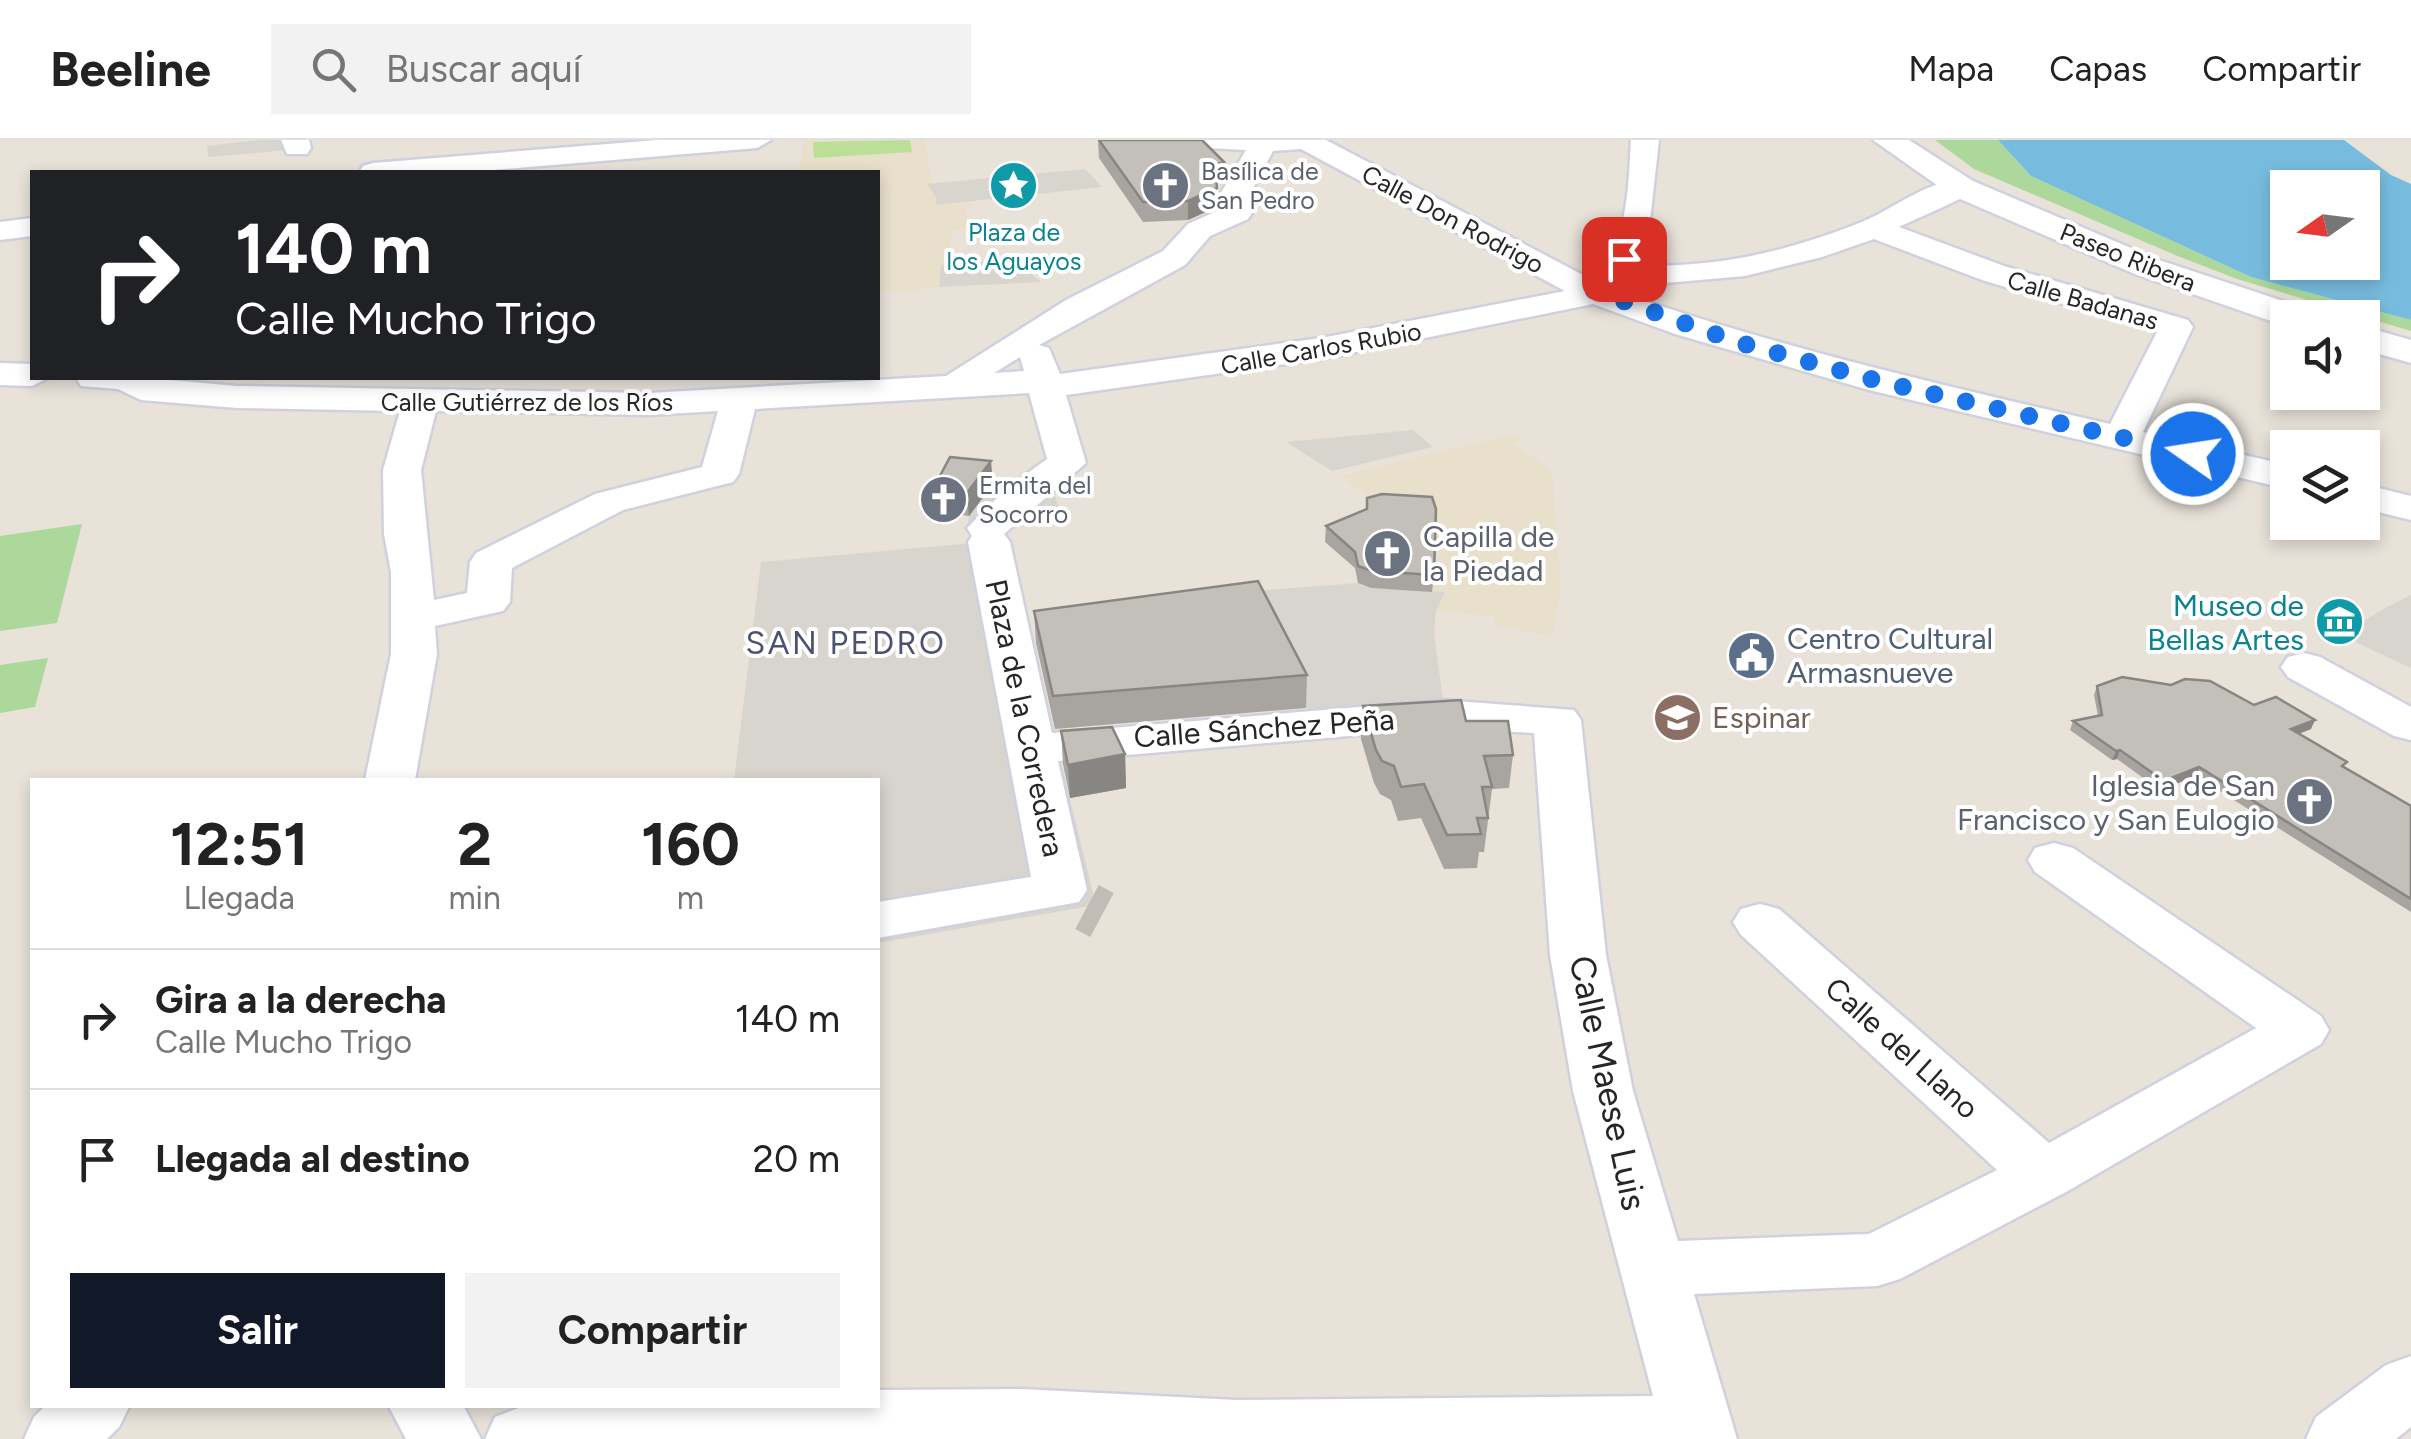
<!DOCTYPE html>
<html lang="es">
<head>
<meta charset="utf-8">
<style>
  body { margin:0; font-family:Figtree,sans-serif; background:#f2f2f2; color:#222; height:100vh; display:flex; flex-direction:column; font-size:38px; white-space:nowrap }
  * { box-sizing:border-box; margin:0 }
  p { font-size:32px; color:#767676 }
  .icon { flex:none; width:55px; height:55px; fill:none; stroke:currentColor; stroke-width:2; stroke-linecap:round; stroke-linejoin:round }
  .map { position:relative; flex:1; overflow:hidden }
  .side { position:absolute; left:30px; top:638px; width:850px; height:630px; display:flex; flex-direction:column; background:#fff; border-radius:0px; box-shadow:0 5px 15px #0003 }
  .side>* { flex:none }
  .banner { position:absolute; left:30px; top:30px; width:850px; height:210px; border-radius:0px; box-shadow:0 5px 15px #0003; background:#202124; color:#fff; overflow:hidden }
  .needle { width:65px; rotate:256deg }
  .fabs { position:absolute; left:2270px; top:30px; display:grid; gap:20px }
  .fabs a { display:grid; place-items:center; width:110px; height:110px; border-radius:0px; background:#fff; box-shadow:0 5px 15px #0003; font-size:50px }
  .pin { position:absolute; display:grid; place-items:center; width:85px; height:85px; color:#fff; margin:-42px; border-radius:20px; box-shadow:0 5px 15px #0006 }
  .me { position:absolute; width:110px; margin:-55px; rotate:283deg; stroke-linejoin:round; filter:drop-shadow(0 0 8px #0008) }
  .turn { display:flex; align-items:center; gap:35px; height:210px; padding:0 40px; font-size:45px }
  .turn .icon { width:130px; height:130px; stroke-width:2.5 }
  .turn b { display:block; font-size:70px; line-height:85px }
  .eta { display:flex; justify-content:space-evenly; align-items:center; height:170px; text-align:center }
  .eta b { font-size:60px; font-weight:700; line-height:70px }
  .action { display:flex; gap:20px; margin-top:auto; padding:20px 40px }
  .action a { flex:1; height:115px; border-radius:0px; background:#111827; color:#fff; font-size:40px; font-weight:700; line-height:115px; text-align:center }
  .action a+a { background:#f2f2f2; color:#222 }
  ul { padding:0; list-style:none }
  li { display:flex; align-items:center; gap:30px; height:140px; padding:0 40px; border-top:2px solid #e0e0e0 }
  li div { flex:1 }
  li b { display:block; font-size:38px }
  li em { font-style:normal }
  header { display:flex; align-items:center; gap:60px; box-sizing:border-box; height:140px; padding:0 50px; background:#fff; border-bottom:2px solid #e0e0e0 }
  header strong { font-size:48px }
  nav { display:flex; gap:55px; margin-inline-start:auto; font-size:35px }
  .search { width:700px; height:90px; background:#f2f2f2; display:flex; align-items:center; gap:25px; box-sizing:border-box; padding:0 35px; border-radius:0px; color:#767676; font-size:38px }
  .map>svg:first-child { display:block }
</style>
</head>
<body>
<header>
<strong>Beeline</strong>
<div class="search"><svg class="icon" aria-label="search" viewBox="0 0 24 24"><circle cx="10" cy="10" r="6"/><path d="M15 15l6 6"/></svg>Buscar aquí</div>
<nav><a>Mapa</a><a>Capas</a><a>Compartir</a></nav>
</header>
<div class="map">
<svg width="2411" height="1299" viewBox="0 0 2411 1299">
  <rect width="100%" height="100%" fill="#e8e2d9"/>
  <g fill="#e8e0ca">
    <path d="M803 0H925L932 44H928L936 56V65L970 63 971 67 966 68 968 90H952L949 124 941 125 939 147 920 148 919 152 878 151V32H791L800 28Z"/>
    <path d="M1515 294 1523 300 1514 303 1552 332 1561 445 1553 496 1496 486 1494 476 1436 471 1445 453 1432 452 1433 425H1439L1440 398 1434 397 1435 378 1426 360 1384 369 1341 336Z"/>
  </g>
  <g fill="#acd99b">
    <path d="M1935 0H1998L2031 36 2251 137 2411 180V191L2237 139 2180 117 1974 29Z"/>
    <path d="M82 384 57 483 0 491V396Z"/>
    <path d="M48 518 35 567 0 573V525Z"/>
  </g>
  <path fill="#bcdf98" d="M910 0 912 12 814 18 813 2Z"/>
  <g fill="#d8d5cf">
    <path d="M259 0H300L301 7 313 8 208 17 207 6Z"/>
    <path d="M1085 29 1102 47 936 65V57L927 44Z"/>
    <path d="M1013 119 1041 142 939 147 941 125Z"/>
    <path d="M1413 290 1433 307 1332 331 1286 302Z"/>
    <path d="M1067 323 1053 352 1065 381 967 390 969 376 986 351 1002 352Z"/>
    <path d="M1006 400 1096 765 878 803V640H734L761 422Z"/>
    <path d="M1357 443 1371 448 1445 452 1436 471 1434 493 1444 569 1309 573 1258 472 1242 452Z"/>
    <path d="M2411 455V528L2340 495 2387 467Z"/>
  </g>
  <path fill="#77bcdf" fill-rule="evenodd" d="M1998 0H2344L2391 35 2411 44V180L2251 137 2031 36ZM2288 48H2362V122H2288Z"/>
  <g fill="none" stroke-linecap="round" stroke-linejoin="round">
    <path stroke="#c1bcb5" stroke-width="50" stroke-dasharray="50 25" stroke-linecap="butt" d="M1087 767 1102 775"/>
    <defs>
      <g id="street">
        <path d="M281 0H309L311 8 307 14H287Z"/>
        <path d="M657 0H771L757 8 469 32H359L363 26 373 23Z"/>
        <path d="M1192 0H1326L1583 135C1630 119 1628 41 1631 0H1659L1649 90 1635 125C1692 128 1751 119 1805 102 1825 96 1845 89 1864 81 1896 68 1936 33 1972 42L1977 48C1969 57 1915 79 1899 87L2004 126 2188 180 2193 187 2143 292 2288 325V349L1869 250 1675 194 1593 164 1321 219 1066 255 1086 323 1004 394 1010 402 1052 593 1442 560 1574 570 1581 580 1606 815 1633 951 1678 1101 1869 1094 1997 1030 1741 795 1733 782 1741 769 1760 764 1779 769 2049 1003 2256 888 2035 732 2028 720 2035 708 2054 703 2073 708 2321 876 2329 890 2321 904 2066 1052 1900 1139 1877 1146 1694 1154 1737 1299H485L495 1277 521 1267 878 1265V1250H885L1022 1249 1236 1260 1653 1256 1573 951 1550 815 1534 593 1442 588 1058 621 1087 750 1079 762 878 798V762L1031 737 968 402 972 396 967 388 1007 348 1047 319 1029 253 755 269 739 334 733 342 623 370 512 428 510 462 503 471 435 486 437 514 415 640H365L391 514V432L384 394 383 330 400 271 237 268 141 260 118 249 81 246 76 238H148L237 246 649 253 946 236 1066 160 1163 111 1188 84 1221 69 1219 56 1246 10 1206 8ZM1301 9 1565 151 1321 198 1060 234 1049 208 1039 205 1185 125 1210 96 1248 79 1252 73 1249 56 1273 11ZM1874 99 1982 140 2157 192 2110 284C1941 245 1772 206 1608 148L1745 136 1822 117ZM1020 217 1024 231 994 233ZM436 271 649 275 718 271 702 327 595 354 476 413 470 422 467 453 434 460 421 330Z"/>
        <path d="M32 78V96L0 100V82Z"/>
        <path d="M0 223 32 224V238H48L32 246 0 245Z"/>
        <path d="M2362 344 2411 356V380L2362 368Z"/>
        <path d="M2304 513 2320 517 2411 567V600L2394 596 2288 537 2281 527 2288 517Z"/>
        <path d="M2411 1216V1287L2396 1299H2306L2316 1277 2386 1225Z"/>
        <path d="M46 1265H130L119 1287 107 1299H24L34 1277Z"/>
        <path d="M388 1265H463L481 1299H406Z"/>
      </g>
      <g id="secondary">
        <path d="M1873 0H1909L1973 41 2159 120 2310 170 2315 178H2288V187L2135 134 1951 55Z"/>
        <path d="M2362 186 2411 200V223L2362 209Z"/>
      </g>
    </defs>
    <use href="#street" stroke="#cfd1de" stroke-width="5"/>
    <use href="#secondary" stroke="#cfd1de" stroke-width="5"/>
    <use href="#street" fill="#fff" fill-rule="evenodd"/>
    <use href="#secondary" fill="#fff" fill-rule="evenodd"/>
  </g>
  <g fill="#a8a49f">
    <path d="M1098 0 1224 41 1216 43 1217 67 1188 80 1143 82 1099 18Z"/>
    <path d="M993 344 969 376 935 372 933 349Z"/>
    <path d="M1367 358 1434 435 1432 452 1371 448 1358 443 1355 428 1325 402 1326 386 1366 370Z"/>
    <path d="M1034 471 1307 535 1306 568 1055 589 1036 503Z"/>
    <path d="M2097 546 2254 565 2311 589 2299 594 2345 628 2411 666V772L2196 636 2160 650 2117 619 2112 620 2070 590 2073 581 2098 576 2094 555Z"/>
    <path d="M1363 566 1466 581 1513 615 1509 648 1492 649 1484 712H1479L1477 728 1444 729 1421 678 1398 681 1391 660 1380 654 1374 643 1361 599Z"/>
    <path d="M1061 591 1125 614 1126 648 1070 658 1063 624Z"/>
  </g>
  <g fill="#888682">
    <path d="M1224 22V41L1207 46V27Z"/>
    <path d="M1217 48V67L1188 80V61Z"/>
    <path d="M991 321 993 344 969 376 967 353Z"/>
    <path d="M2315 580 2311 589 2287 598 2291 589Z"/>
    <path d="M2120 610 2117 619 2112 620 2116 611Z"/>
    <path d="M1125 614 1126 648 1070 658 1068 625Z"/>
    <path d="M2199 627 2196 636 2160 650 2164 641Z"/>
  </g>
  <g fill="#c3bfb9" stroke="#888682" stroke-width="2.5">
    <path d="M1099 0H1202L1224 22 1207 27 1216 37 1217 48 1188 61 1143 62Z"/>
    <path d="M950 317 991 321 967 353 933 349Z"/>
    <path d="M1382 354 1432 357 1436 369 1434 435 1372 431 1358 426 1355 412 1326 386 1367 369V358Z"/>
    <path d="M1258 441 1307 535 1053 556 1034 471Z"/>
    <path d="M2122 537 2171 545 2185 539 2210 541 2254 565 2276 557 2315 580 2291 589 2347 622 2342 626 2411 666V759L2199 627 2164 641 2120 610 2116 611 2073 581 2102 575 2097 546Z"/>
    <path d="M1461 560 1466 581H1508L1513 615 1484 616 1492 647H1482L1488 678H1477L1481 694 1447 695 1424 644 1401 647 1394 626 1382 621 1376 610 1363 566Z"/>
    <path d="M1112 587 1125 614 1068 625 1061 591Z"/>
  </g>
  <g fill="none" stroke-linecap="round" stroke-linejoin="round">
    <path stroke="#1a73e8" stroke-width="18" stroke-dasharray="0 32.4" d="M1624 119 1614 134 1582 146 1737 202 1882 242 2193 314"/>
  </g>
  <defs>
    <symbol id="church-disc" viewBox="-11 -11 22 22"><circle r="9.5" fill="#6b7280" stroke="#fff"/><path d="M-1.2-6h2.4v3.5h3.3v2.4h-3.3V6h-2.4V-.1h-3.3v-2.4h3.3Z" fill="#fff"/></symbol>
    <symbol id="sight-disc" viewBox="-11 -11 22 22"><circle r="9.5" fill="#0f9aa8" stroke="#fff"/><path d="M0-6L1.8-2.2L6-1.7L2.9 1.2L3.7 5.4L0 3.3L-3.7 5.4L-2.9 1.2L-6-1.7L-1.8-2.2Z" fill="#fff"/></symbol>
    <symbol id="museum-disc" viewBox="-11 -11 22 22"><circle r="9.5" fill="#0f9aa8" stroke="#fff"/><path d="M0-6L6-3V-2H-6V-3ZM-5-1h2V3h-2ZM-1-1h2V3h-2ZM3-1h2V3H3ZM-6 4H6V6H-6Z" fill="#fff"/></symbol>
    <symbol id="civic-disc" viewBox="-11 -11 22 22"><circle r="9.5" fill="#5c6f8a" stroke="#fff"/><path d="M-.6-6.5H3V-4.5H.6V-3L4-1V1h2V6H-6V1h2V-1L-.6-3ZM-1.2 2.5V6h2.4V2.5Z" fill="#fff"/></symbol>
    <symbol id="school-disc" viewBox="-11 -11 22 22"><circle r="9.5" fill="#8d6e63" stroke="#fff"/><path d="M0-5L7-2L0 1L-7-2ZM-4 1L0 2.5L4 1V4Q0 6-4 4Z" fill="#fff"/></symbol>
  </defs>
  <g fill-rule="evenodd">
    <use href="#church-disc" x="1138" y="18" width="55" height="55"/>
    <use href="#sight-disc" x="986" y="18" width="55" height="55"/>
    <use href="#church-disc" x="916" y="332" width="55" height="55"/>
    <use href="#church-disc" x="1360" y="386" width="55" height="55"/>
    <use href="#museum-disc" x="2312" y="454" width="55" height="55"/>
    <use href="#civic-disc" x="1724" y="488" width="55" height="55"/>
    <use href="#school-disc" x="1650" y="550" width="55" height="55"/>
    <use href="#church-disc" x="2282" y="634" width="55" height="55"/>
  </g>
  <g text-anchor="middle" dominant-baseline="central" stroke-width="8" stroke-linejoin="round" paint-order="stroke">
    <g font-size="25" fill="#5b616d" stroke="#fff" text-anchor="start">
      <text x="1201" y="31">Basílica de<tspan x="1201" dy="29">San Pedro</tspan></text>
      <text x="979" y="345">Ermita del<tspan x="979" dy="29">Socorro</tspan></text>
    </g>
    <g font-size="25" fill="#262626" stroke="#fff">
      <text transform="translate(1453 79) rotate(28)">Calle Don Rodrigo</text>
      <text transform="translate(2128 117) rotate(22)">Paseo Ribera</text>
      <text transform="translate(2083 160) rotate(16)">Calle Badanas</text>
      <text transform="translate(1321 208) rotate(-10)">Calle Carlos Rubio</text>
      <text x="527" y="262">Calle Gutiérrez de los Ríos</text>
    </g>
    <g font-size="25" fill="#0d838f" stroke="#fff">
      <text x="1014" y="92">Plaza de<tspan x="1014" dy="29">los Aguayos</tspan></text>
    </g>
    <g font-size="30" fill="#5b616d" stroke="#fff" text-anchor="start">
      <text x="1423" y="396">Capilla de<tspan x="1423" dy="34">la Piedad</tspan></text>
      <text x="2275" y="645" text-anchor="end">Iglesia de San<tspan x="2275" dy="34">Francisco y San Eulogio</tspan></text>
    </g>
    <g font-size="30" fill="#0d838f" stroke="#fff" text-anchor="end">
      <text x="2304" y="465">Museo de<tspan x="2304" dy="34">Bellas Artes</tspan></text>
    </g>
    <g font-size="30" fill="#4e5e75" stroke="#fff" text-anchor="start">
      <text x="1787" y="498">Centro Cultural<tspan x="1787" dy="34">Armasnueve</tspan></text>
    </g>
    <g font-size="30" fill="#785e54" stroke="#fff" text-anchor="start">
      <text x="1712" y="577">Espinar</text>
    </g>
    <g font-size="30" fill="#262626" stroke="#fff">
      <text transform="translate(1025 578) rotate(78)">Plaza de la Corredera</text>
      <text transform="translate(1264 588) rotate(-4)">Calle Sánchez Peña</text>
      <text transform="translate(1902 908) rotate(42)">Calle del Llano</text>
    </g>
    <g font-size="32" letter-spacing="2.5" fill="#4d5171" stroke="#fff">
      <text x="846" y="503">SAN PEDRO</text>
    </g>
    <g font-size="35" fill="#262626" stroke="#fff">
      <text transform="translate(1608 943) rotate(78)">Calle Maese Luis</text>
    </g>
  </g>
</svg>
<div class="fabs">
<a><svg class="needle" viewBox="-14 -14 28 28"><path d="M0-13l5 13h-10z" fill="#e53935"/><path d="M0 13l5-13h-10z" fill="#767676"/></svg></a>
<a><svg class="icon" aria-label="sound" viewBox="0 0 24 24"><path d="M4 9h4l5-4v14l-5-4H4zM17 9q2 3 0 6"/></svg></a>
<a><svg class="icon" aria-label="layers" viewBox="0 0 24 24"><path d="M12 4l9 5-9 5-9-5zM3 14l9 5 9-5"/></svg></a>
</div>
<div class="pin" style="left:1624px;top:119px;background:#d93025"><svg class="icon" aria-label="arrive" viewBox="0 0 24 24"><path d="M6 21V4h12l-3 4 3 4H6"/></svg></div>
<svg class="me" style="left:2193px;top:314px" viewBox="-20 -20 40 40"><circle r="17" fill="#1a73e8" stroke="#fff" stroke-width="3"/><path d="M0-11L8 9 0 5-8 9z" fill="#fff"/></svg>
<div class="banner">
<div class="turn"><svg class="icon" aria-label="right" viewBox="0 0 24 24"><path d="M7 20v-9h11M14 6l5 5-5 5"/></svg><div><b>140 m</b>Calle Mucho Trigo</div></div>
</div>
<section class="side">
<div class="eta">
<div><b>12:51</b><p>Llegada</p></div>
<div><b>2</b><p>min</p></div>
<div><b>160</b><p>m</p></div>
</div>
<ul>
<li><svg class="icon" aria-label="right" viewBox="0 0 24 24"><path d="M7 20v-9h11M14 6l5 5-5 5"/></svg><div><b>Gira a la derecha</b><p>Calle Mucho Trigo</p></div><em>140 m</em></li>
<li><svg class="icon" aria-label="arrive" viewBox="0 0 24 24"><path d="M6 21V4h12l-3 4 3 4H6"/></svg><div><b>Llegada al destino</b></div><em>20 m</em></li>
</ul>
<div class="action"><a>Salir</a><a>Compartir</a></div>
</section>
</div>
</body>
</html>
